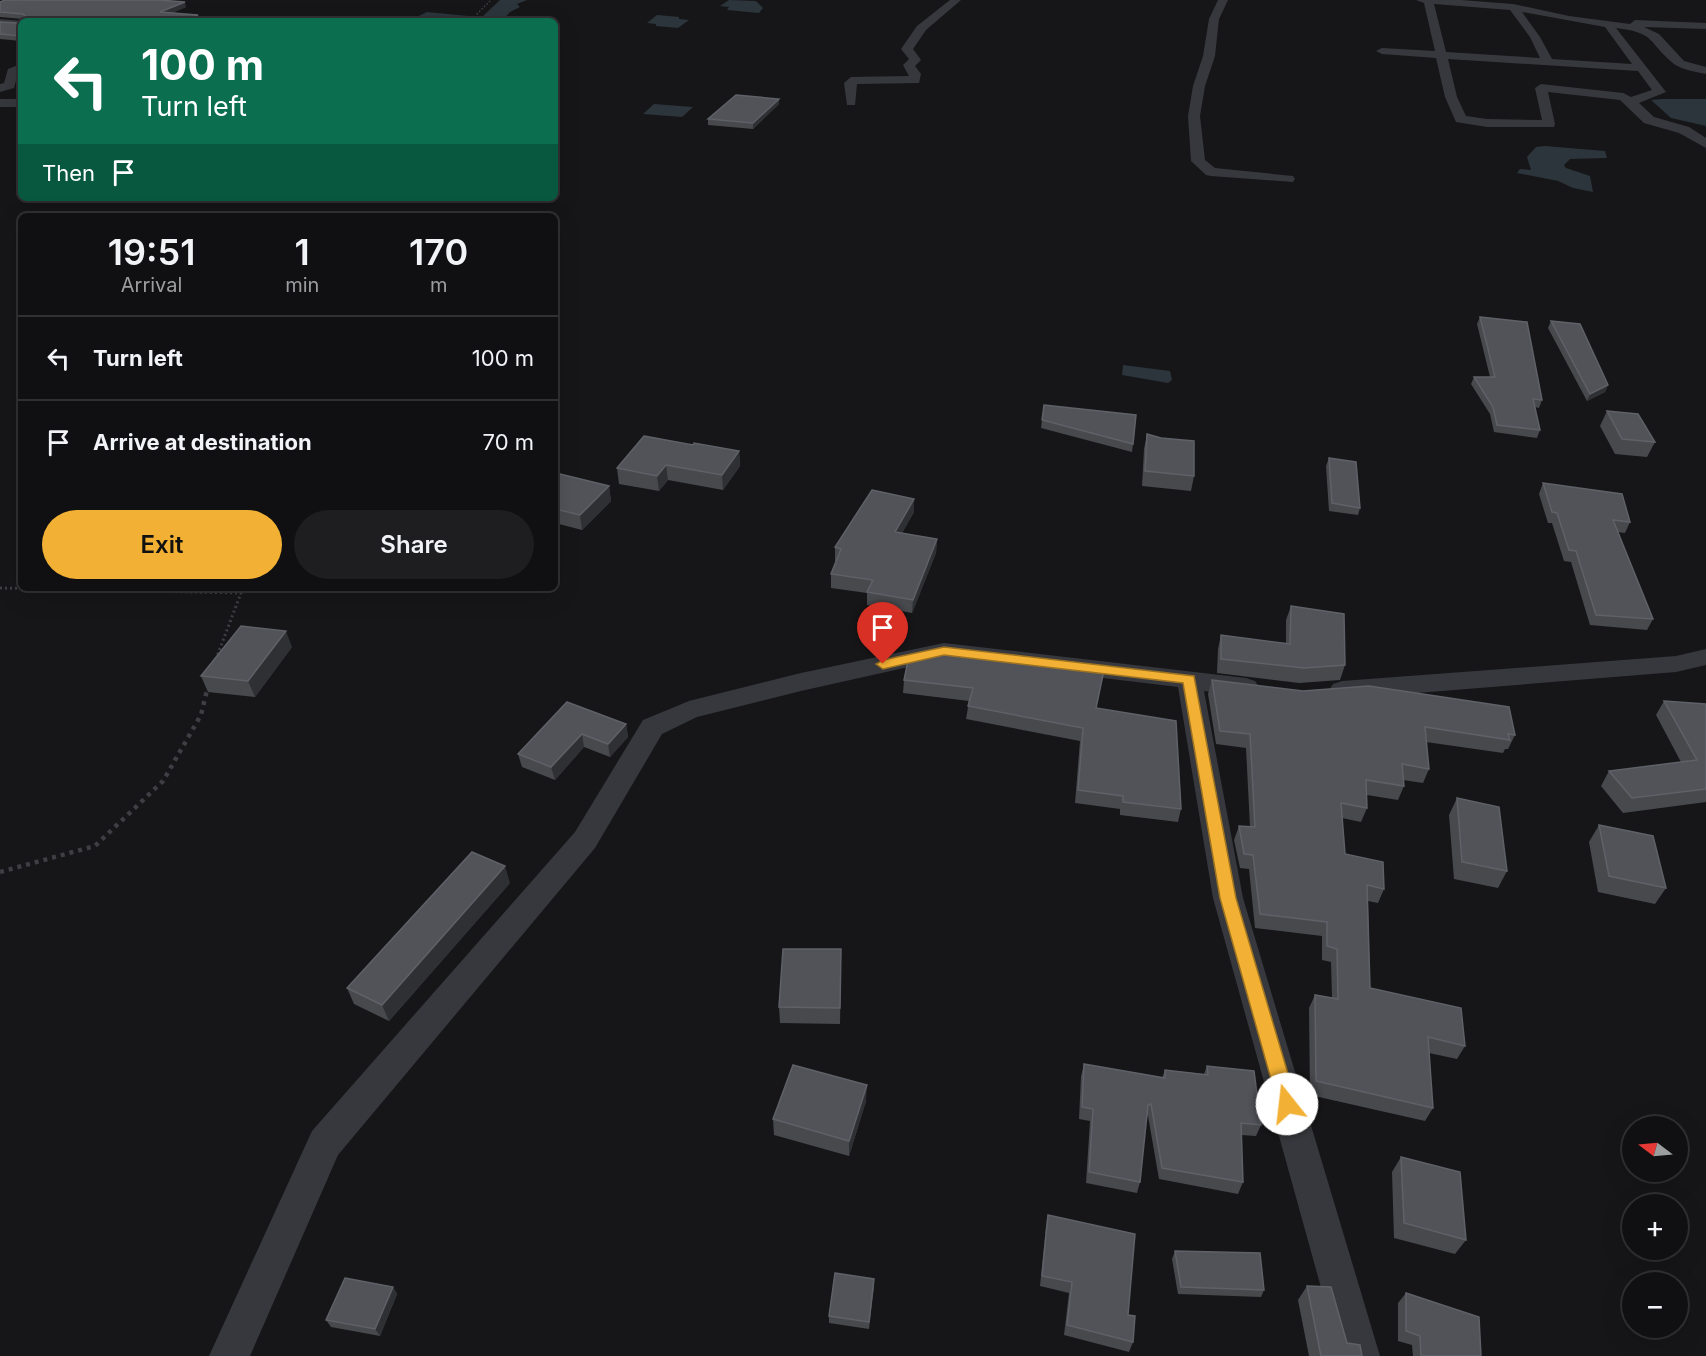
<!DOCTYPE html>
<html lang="en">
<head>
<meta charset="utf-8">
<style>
  body { margin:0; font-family:Inter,sans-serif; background:#1e1e20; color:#f1f3f6; height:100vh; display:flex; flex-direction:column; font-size:22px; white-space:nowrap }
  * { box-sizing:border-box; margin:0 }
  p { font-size:20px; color:#9c9d9f }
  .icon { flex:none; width:33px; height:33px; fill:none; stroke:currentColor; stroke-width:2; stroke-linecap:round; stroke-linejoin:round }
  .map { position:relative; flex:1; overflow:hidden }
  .side { position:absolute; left:18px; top:213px; width:540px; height:378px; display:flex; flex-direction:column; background:#101012; border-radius:9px; box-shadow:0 6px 24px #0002,0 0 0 2px #303032 }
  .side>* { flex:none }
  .hud { position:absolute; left:18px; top:18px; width:540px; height:183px; border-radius:9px; box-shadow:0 6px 24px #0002,0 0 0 2px #303032; background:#0b6e4f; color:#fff; overflow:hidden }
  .needle { width:39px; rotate:286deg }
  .fabs { position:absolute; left:1622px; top:1116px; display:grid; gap:12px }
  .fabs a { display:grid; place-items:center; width:66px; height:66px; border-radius:50%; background:#101012; box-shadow:0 6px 24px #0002,0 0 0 2px #303032; font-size:30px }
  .pin { position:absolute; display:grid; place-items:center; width:51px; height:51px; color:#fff; margin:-62px -26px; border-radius:50% 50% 50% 0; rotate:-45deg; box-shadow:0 0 6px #0007 }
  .pin .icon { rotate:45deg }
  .me { position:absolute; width:66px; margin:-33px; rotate:344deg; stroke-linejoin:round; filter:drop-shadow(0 0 4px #0008) }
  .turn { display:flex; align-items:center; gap:21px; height:126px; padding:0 24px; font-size:27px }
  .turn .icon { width:78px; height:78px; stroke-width:2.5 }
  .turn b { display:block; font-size:42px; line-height:51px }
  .then { display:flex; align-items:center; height:57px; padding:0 24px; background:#0003; gap:12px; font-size:22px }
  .eta { display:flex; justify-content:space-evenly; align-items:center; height:102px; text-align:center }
  .eta b { font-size:36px; font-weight:600; line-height:42px }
  .primary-button { display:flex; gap:12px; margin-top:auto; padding:12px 24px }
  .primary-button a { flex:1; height:69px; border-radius:36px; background:#f2b134; color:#111; font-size:24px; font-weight:600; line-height:69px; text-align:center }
  .primary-button a+a { background:#1e1e20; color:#f1f3f6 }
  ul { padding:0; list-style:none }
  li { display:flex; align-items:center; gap:18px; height:84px; padding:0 24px; border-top:2px solid #303032 }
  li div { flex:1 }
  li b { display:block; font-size:22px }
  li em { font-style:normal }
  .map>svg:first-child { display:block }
</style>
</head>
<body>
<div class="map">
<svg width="1706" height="1356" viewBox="0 0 1706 1356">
  <rect width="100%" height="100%" fill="#161618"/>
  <g fill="#2c353c">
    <path d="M500 0H527L517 4 520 7 510 12 502 21 482 20 484 15Z"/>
    <path d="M729 0 756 1 763 8 759 13 727 10 729 7 720 6Z"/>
    <path d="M427 12 468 16V21H409Z"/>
    <path d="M657 15 679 17V19L689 20 678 28 656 26V24L647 23Z"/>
    <path d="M1662 99H1706V126L1671 118 1651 100Z"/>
    <path d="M654 104 693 107 682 117 643 114Z"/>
    <path d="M1545 146 1605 151 1607 158 1570 159 1564 165 1566 168 1590 176 1593 192 1573 188 1558 181 1517 173 1520 169 1531 170 1527 157 1536 147Z"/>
    <path d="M1123 365 1170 371 1172 380 1168 383 1122 375Z"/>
  </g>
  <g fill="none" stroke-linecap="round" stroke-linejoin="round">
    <path stroke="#3d3f44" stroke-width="1.5" stroke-dasharray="1.5 2" stroke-linecap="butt" d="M475 21 476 15 491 0"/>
    <path stroke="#3d3f44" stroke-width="3" stroke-dasharray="2 3" stroke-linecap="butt" d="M0 588 241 593 216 659"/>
    <path stroke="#3d3f44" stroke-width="4.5" stroke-dasharray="4 5" stroke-linecap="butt" d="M0 872 95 846 163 781 201 715 208 686"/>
    <g fill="#37383d" fill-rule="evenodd">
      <path d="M950 0H961L926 30 913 49 921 60 915 66 921 74 919 83 857 84 855 105H847L844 83 851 77 909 76 903 65 909 59 901 49 917 26Z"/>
      <path d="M1218 0H1228L1219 19 1215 56 1205 86 1200 116 1205 160 1215 168 1293 176 1295 179 1293 182 1211 176 1206 175 1191 161 1188 116 1193 86 1203 56 1209 19Z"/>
      <path d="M1416 0H1461L1513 4 1569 16 1630 24 1635 20 1706 23V29L1644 27 1659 34 1684 61 1706 67V74C1697 72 1682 70 1674 64 1647 42 1657 33 1616 28L1666 92 1639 103 1654 117 1689 127 1706 138V148L1679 133 1644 123 1620 100 1548 92 1555 124 1554 127H1487L1456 122 1445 97 1436 58 1382 54 1376 51 1382 48 1435 51 1424 3ZM1434 4 1510 10 1530 37 1540 58 1446 52ZM1522 12 1605 27 1632 64 1552 59 1540 37ZM1448 59 1638 71 1652 90 1631 97 1623 93 1541 84 1535 88 1542 120 1487 119 1466 116 1457 97Z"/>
      <path d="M0 19 25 21H21V26L0 25Z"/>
      <path d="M21 64V71L18 73 14 88 0 92V84L4 83 8 69Z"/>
      <rect x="0" y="99" width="21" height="8"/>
      <path d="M944 643 1246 678 1255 681 1259 687 1255 693 1246 696 1204 691 1243 898 1380 1356H1340L1213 898 1178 687 944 659 801 691 697 717 662 734 595 848 338 1155 250 1356H209L312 1131 575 832 643 720 689 701 801 673Z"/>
      <path d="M1706 649V665L1676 672 1342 699 1333 696 1329 690 1333 684 1342 681 1676 656Z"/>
    </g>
  </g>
  <g fill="#47494d">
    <path d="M0 2 186 7 172 13 198 15 200 20 197 21H21V41L0 39V22L19 23 23 19 0 17Z"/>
    <path d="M779 104 753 129 708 125V119Z"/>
    <path d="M1480 317 1542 400 1539 408 1535 407 1540 430 1537 438 1494 432 1490 414 1471 384 1474 377H1490L1477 324Z"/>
    <path d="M1551 321 1608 385 1605 392 1587 401 1548 328Z"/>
    <path d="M1607 411 1655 442 1647 457 1615 454 1600 426Z"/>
    <path d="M1042 420 1133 444 1132 452 1041 428Z"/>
    <path d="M1147 434 1194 476 1191 491 1142 486 1144 449Z"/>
    <path d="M693 445 739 451 740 466 723 490 668 480 659 491 619 484 617 468Z"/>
    <path d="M1329 458 1360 508 1358 515 1329 511 1326 466Z"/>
    <path d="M555 478 609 486 611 501 582 530 555 523Z"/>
    <path d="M1543 483 1630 522 1625 533 1617 532 1653 619 1647 630 1590 625 1571 562 1564 561 1552 523H1548L1539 494Z"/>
    <path d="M914 499V512L902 533 937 539 936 553 912 613 867 605V593L831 588V574L836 561H835V547Z"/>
    <path d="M1291 606 1345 665 1340 680 1299 683 1217 673 1218 649 1221 635 1286 644V620Z"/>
    <path d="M292 647 255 697 208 692 201 676Z"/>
    <path d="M909 656 1096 708 1181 809 1178 822 1120 815V809L1075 803 1080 741 966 719 969 701 903 693 904 680Z"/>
    <path d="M1212 680 1515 735 1508 749H1505L1503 753 1426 742 1429 769 1423 783 1403 780 1404 786 1398 800 1367 795V808L1361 822 1342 818 1345 854 1384 889 1378 903 1368 901 1370 988 1465 1046 1457 1059 1429 1053 1433 1108 1425 1121 1310 1095 1309 1008 1315 995 1332 998 1331 962 1322 960V936L1255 928 1249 869 1240 868 1234 840 1239 826 1250 827 1246 748 1216 744 1208 694Z"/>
    <path d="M1664 701 1706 704V802L1623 813 1601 786 1609 771 1681 762 1656 715Z"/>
    <path d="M567 702 626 724 628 737 610 757 584 747 555 780 522 767 518 754Z"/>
    <path d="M1457 798 1507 871 1498 888 1454 879 1449 815Z"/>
    <path d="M1599 825 1666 888 1655 904 1598 892 1589 842Z"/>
    <path d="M510 883 389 1021 354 1004 347 988Z"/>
    <path d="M841 965 840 1024 780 1023 779 1007Z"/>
    <path d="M1084 1064 1162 1078 1165 1070 1204 1074 1207 1066 1261 1125 1256 1136 1241 1135 1243 1182 1238 1194 1159 1179 1148 1116H1146L1140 1182 1137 1193 1086 1183 1090 1121 1079 1119 1081 1076Z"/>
    <path d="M866 1101 849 1156 774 1135 773 1119Z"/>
    <path d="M1401 1157 1466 1240 1455 1254 1394 1238 1392 1172Z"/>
    <path d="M1048 1215 1128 1315 1133 1342 1129 1352 1064 1335 1069 1293 1040 1286 1046 1226Z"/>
    <path d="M1175 1251 1264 1290 1261 1297 1178 1294 1172 1259Z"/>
    <path d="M874 1286 869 1329 829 1323V1316Z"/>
    <path d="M1307 1286 1347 1343 1362 1356H1309L1298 1300Z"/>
    <path d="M393 1287 397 1294 380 1336 331 1327 326 1320Z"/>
    <path d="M1406 1293 1481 1356H1413L1412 1345 1398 1341V1303Z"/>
  </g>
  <g fill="#2f3033">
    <path d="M185 2 186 7 162 17 160 12Z"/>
    <path d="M198 15 200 20 197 21H182Z"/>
    <path d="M779 99V104L753 129V123Z"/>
    <path d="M1608 385 1605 392 1587 401 1590 394Z"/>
    <path d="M739 451 740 466 723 490 722 475Z"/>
    <path d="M666 465 668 480 659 491 657 476Z"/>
    <path d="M609 486 611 501 582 530 580 515Z"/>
    <path d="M914 499V512L895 545V532Z"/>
    <path d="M937 539 936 553 912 613 913 600Z"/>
    <path d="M286 631 292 647 255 697 248 681Z"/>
    <path d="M626 724 628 737 610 757 608 744Z"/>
    <path d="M582 734 584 747 555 780 551 767Z"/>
    <path d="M505 866 510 883 389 1021 382 1005Z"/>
    <path d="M867 1085 866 1101 849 1156V1141Z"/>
    <path d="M393 1287 397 1294 380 1336 375 1329Z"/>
  </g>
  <g fill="#525359" stroke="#5f6168" stroke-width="1.5">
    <path d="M5 0H159L185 2 160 12 198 15 182 21H21V36L0 34V22L19 23 25 16 23 14 0 12V2Z"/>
    <path d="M736 95 779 99 753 123 708 119Z"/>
    <path d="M1480 317 1527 322 1542 400 1533 399 1540 430 1497 425 1493 407 1474 377H1495Z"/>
    <path d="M1551 321 1580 324 1608 385 1590 394Z"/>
    <path d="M1044 405 1136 415 1133 444 1042 420Z"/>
    <path d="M1607 411 1638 414 1655 442 1622 439Z"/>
    <path d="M1147 434 1161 438 1194 441V476L1145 471Z"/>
    <path d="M644 436 693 445 694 443 739 451 722 475 666 465 657 476 617 468Z"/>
    <path d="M1329 458 1356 462 1360 508 1332 503Z"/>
    <path d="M560 474 609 486 580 515 555 509V478Z"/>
    <path d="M1543 483 1622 494 1630 522 1613 520 1653 619 1596 615 1576 551 1569 550 1557 513 1552 512Z"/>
    <path d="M872 490 914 499 895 532 937 539 913 600 867 592 873 580 831 574 841 549 835 547Z"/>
    <path d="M1291 606 1344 614 1345 665 1304 668 1221 659V635L1290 644Z"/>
    <path d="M241 626 286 631 248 681 201 676Z"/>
    <path d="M927 652 995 659 1060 669 1062 662 1104 670 1096 708 1176 721 1181 809 1123 802V796L1078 790 1083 728 968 706 973 688 904 680 909 656Z"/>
    <path d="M1212 680 1303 691 1369 686 1509 707 1515 735 1508 734 1510 740 1425 727 1429 769 1402 764 1404 786 1366 780 1367 808 1341 803 1345 854 1383 862 1384 889 1367 885 1370 988 1461 1008 1465 1046 1428 1037 1433 1108 1316 1081 1315 995 1338 999 1337 949 1327 946V922L1260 914 1253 855 1244 854 1239 826 1255 827 1250 734 1220 731Z"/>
    <path d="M1664 701 1706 704V789L1632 798 1609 771 1697 760Z"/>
    <path d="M567 702 626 724 608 744 582 734 551 767 518 754Z"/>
    <path d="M1457 798 1499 807 1507 871 1462 862Z"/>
    <path d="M1599 825 1653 836 1666 888 1609 876Z"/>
    <path d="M472 852 505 866 382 1005 347 988Z"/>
    <path d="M783 949H841L840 1008 779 1007Z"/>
    <path d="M1084 1064 1165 1078V1070L1208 1075 1207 1066 1254 1071 1261 1125 1241 1123 1243 1182 1162 1168 1151 1104 1148 1105 1140 1182 1089 1172 1093 1109 1082 1107Z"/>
    <path d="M793 1065 867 1085 849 1141 773 1119Z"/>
    <path d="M1401 1157 1460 1172 1466 1240 1404 1223Z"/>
    <path d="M1048 1215 1135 1234 1128 1315 1135 1316 1133 1342 1067 1325 1072 1282 1042 1276Z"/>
    <path d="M1175 1251 1260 1253 1264 1290 1181 1287Z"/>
    <path d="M835 1273 874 1279 869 1322 829 1316Z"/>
    <path d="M345 1278 393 1287 375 1329 326 1320Z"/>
    <path d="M1307 1286 1331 1287 1347 1343 1360 1345 1362 1356H1321Z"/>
    <path d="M1406 1293 1479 1317 1481 1356H1421L1420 1336 1406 1331Z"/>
  </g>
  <path fill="#f2b134" stroke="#9d7322" stroke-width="1.5" d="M944 647 1194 676 1236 898 1297 1104 1294 1110 1287 1113 1281 1110 1278 1104 1220 898 1183 683 944 655 883 669 876 664 883 660Z"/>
</svg>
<div class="fabs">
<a><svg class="needle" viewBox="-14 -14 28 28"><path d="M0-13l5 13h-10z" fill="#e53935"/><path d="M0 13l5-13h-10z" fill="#9c9d9f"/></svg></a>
<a>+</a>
<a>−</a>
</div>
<div class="pin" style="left:883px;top:664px;background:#d93025"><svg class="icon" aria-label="arrive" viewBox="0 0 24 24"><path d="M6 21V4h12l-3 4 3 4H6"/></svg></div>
<svg class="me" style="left:1287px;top:1104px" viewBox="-20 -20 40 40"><circle r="19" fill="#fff"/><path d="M0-13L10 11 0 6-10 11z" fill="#f2b134"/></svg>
<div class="hud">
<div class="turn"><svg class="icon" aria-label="left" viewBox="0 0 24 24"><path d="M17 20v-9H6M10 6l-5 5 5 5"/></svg><div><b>100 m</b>Turn left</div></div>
<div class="then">Then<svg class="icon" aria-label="arrive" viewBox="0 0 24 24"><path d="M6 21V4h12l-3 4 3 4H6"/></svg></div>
</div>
<section class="side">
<div class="eta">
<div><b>19:51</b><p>Arrival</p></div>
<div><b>1</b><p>min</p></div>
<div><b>170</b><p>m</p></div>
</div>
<ul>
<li><svg class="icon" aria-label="left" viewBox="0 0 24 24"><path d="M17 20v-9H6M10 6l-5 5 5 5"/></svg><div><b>Turn left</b></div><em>100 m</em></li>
<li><svg class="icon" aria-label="arrive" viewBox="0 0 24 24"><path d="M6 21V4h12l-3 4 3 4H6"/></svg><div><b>Arrive at destination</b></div><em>70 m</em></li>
</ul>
<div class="primary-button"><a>Exit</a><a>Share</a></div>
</section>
</div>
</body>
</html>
